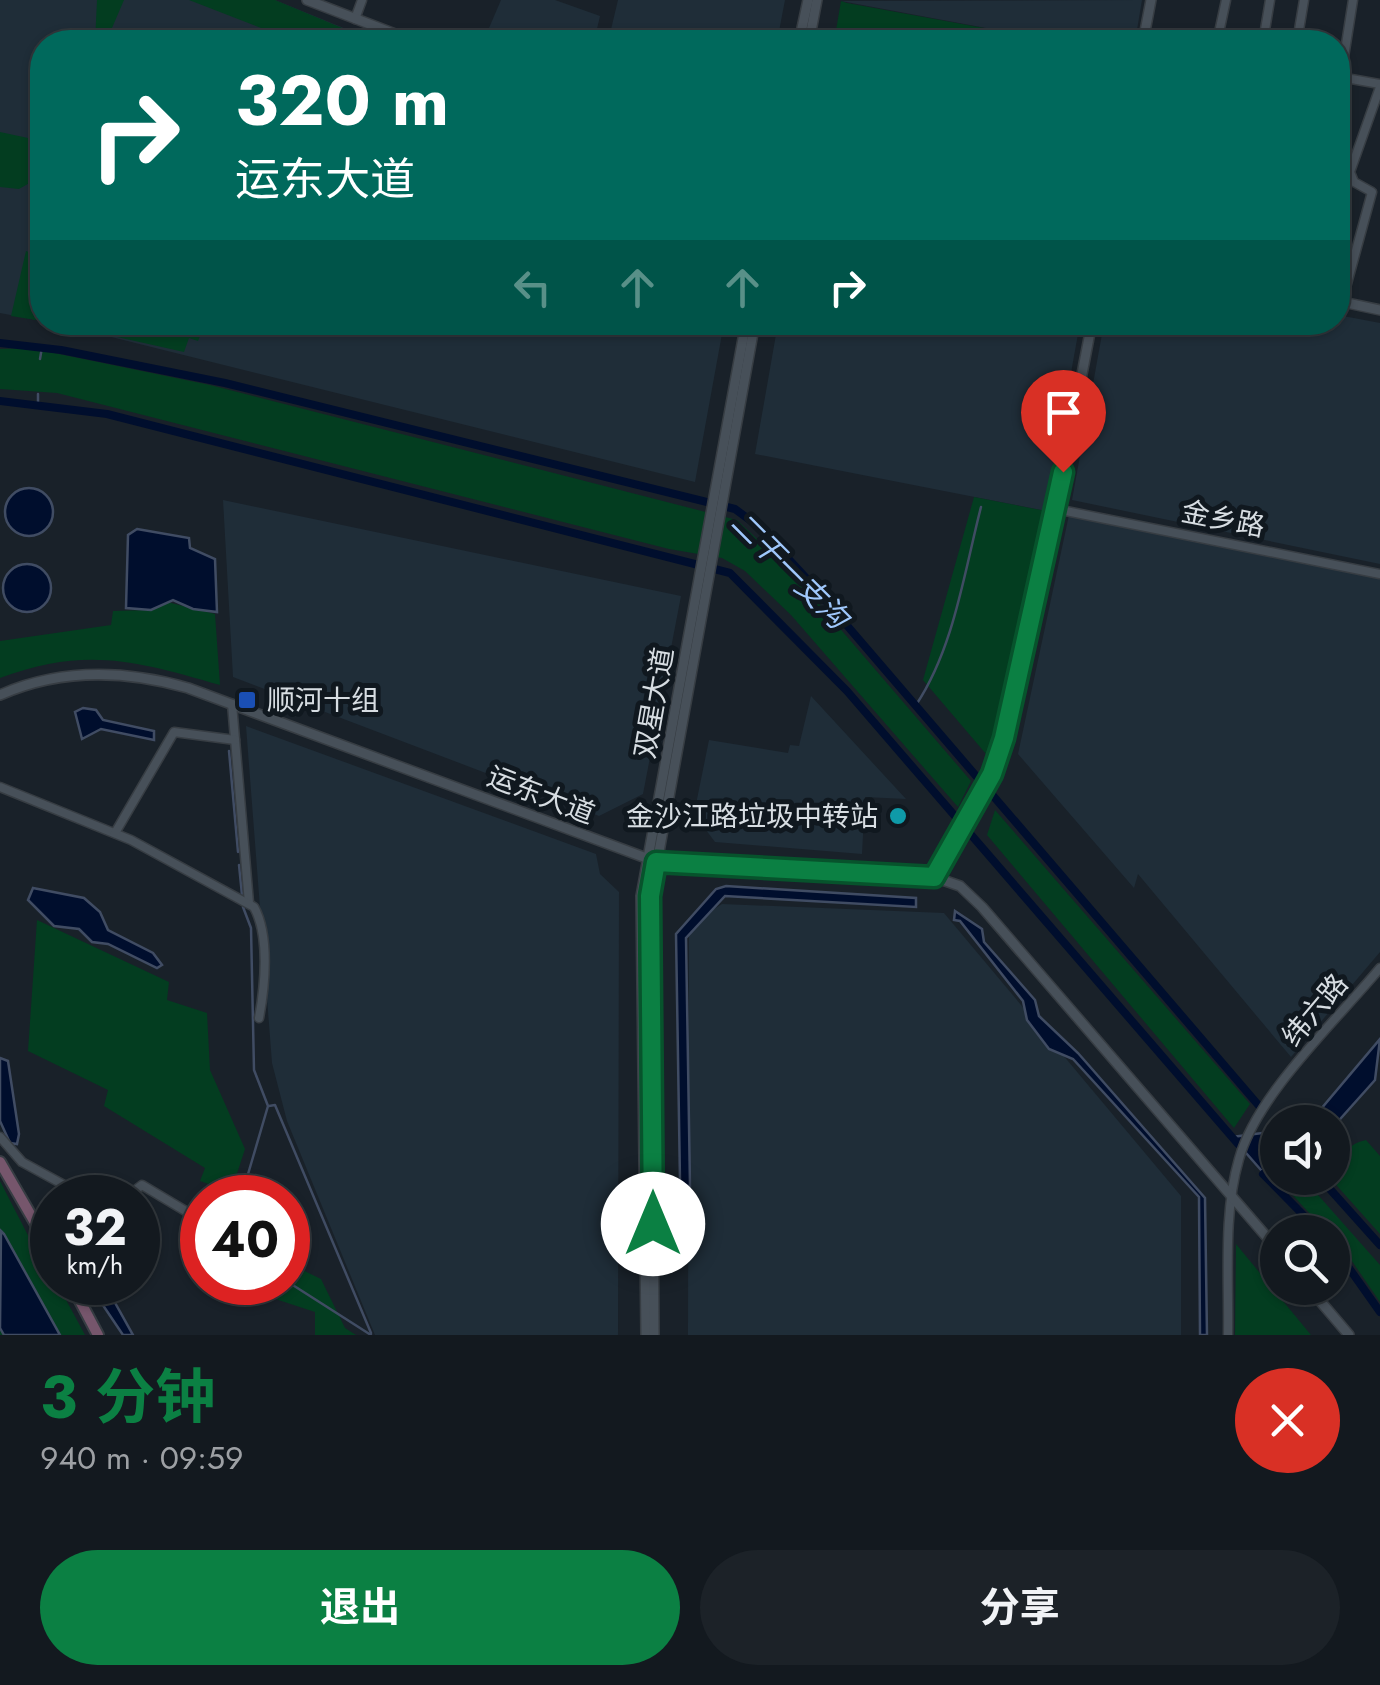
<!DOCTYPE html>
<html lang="zh">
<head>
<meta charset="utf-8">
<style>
  body { margin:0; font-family:Jost,"Noto Sans SC",sans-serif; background:#1c2228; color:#f1f3f6; height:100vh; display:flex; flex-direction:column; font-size:38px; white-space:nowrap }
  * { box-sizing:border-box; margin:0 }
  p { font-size:32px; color:#9da0a4 }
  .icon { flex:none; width:55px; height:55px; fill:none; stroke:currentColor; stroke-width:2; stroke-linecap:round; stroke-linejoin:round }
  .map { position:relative; height:1335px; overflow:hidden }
  .panel { display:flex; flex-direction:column; background:#13191f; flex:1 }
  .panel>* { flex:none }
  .top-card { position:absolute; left:30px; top:30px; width:1320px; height:305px; border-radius:40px; box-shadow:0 2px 8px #0004,0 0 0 2px #32383d; background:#00695c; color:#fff; overflow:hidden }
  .fabs { position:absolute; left:1260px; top:1105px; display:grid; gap:20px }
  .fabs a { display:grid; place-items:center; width:90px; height:90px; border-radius:50%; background:#13191f; box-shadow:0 2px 8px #0004,0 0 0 2px #32383d; font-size:50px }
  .speed { position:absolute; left:30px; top:1175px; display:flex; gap:20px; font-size:50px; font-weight:700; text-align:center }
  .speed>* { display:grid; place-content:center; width:130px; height:130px; border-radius:50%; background:#13191f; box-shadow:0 2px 8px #0004,0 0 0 2px #32383d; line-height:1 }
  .speed small { font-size:25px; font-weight:400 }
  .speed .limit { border:15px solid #d22; background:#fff; color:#111 }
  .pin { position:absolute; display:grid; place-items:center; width:85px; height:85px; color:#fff; margin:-102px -42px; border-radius:50% 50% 50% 0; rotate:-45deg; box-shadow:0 0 10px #0007 }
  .pin .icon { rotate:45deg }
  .me { position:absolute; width:110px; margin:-55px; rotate:0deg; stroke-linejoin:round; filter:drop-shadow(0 0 8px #0008) }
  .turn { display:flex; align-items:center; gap:35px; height:210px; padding:0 40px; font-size:45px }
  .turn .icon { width:130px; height:130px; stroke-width:2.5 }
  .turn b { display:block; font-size:70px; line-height:85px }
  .lanes { display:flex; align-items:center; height:95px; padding:0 40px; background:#0003; justify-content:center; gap:50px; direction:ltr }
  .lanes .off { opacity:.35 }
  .round { display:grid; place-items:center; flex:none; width:105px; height:105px; border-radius:52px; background:#1c2228 }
  .headline { display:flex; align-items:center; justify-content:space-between; height:170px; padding:0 40px }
  h1 { font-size:60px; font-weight:700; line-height:75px; color:#0b8043 }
  .cta { display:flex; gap:20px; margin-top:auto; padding:20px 40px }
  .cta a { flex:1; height:115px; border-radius:60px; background:#0b8043; color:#fff; font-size:40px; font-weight:700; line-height:115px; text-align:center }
  .cta a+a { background:#1c2228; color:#f1f3f6 }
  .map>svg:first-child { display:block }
</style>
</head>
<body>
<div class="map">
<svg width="1380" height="1335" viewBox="0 0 1380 1335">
  <rect width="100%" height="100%" fill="#192129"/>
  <g fill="#1f2d38">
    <path d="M0 0H275L378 42H42V321L0 313Z"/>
    <path d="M501 0H555L600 16 594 42H483Z"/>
    <path d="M618 0H785L777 42H608Z"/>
    <path d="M1142 0 1135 42H1061L841 1Z"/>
    <path d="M1338 315 1380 323V564L1072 500 1104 323 1338 322Z"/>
    <path d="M55 323H724L695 482Z"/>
    <path d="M778 323H1080L1046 511 755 454Z"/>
    <path d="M223 500 681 596 643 794 599 816 233 677Z"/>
    <path d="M1069 515 1380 579V952L1291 1057 1138 874 1134 888 1018 754Z"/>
    <path d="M811 696 906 799 865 797 862 854 715 842 694 814 709 740 788 753 790 745 799 746Z"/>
    <path d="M246 726 596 854 600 874 619 892 618 1335H375L287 1121 272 1063Z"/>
    <path d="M722 904 944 913 1181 1196V1335H688L689 925Z"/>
  </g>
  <g fill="#033d20">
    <path d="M97 0H124L106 42H95Z"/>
    <path d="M189 0H275L376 42H297Z"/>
    <path d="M841 1 847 3 1061 42H834Z"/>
    <path d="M0 132 28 138 41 158 35 180 19 189 0 187Z"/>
    <path d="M26 251 42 257V321L11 316Z"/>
    <path d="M55 323 205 322V323L198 341 189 338 184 352Z"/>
    <path d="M30 348 210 385 737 520 788 568 971 781 958 807 791 615 745 571 722 558 669 549 57 393 0 389V349Z"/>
    <path d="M974 497 1051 512 1005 724 992 761 923 680Z"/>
    <path d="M167 602 215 614 220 685C136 661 86 646 0 678V641L111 625 113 611 150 610Z"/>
    <path d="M995 810 1250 1104 1234 1128 987 835Z"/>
    <path d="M37 920 169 982 167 1000 207 1013 210 1070 245 1149 231 1192 200 1181 205 1168 104 1106 108 1090 28 1051Z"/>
    <path d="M1366 1140 1380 1156V1234L1330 1178C1337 1164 1344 1144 1366 1140Z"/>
    <path d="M1277 1172 1278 1178H1303L1380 1265V1302L1332 1232H1327L1273 1174Z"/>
    <path d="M0 1181 52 1282 57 1283 85 1335H0Z"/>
    <path d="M1236 1244 1311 1335H1235Z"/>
    <path d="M288 1263 321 1279 345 1328 356 1335H315V1312L227 1283 288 1282Z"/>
  </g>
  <g fill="#000e2d" stroke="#404c63" stroke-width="2.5">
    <circle cx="29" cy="512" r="24"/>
    <path d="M137 529 189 538 190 548 215 559 217 612 193 609 173 600 151 610 126 608 128 535Z"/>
    <circle cx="27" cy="588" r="24"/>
    <path d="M83 708 96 710 103 720 154 731V740L101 729 82 739 75 712Z"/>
    <path d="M726 886 916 898V907L725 896 686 938 690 1186H684L680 1181 676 934 716 889Z"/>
    <path d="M33 888 84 898 100 912 108 930 153 953 162 965 157 968 108 944 92 942 79 929 54 926 28 900Z"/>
    <path d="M955 911 982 929 984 942 1035 1000 1039 1016 1078 1053 1205 1198 1207 1335H1200L1199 1197 1073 1059 1049 1049 1027 1020 1023 1001 960 921 954 920Z"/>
    <path d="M1380 1039 1375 1080 1333 1127 1332 1122H1310Z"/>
    <path d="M0 1058 8 1061 19 1134 17 1144 10 1143 0 1121Z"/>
    <path d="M1277 1131V1163L1268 1167V1178L1232 1137Z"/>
    <path d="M1 1231 4 1234 60 1335H4L0 1328Z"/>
    <path d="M88 1283H104L133 1335H123Z"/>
  </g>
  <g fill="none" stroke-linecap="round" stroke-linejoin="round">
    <g stroke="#404c63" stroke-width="2.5">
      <path d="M40 359 42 347"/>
      <path d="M38 404V394"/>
      <path d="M916 705C954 648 964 573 981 507"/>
      <path d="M229 751 238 852"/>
      <path d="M239 865 242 895"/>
      <path d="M269 1106 275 1105 371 1333"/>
      <path d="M241 1198 268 1106 254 1070 251 928 243 907"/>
      <path d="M288 1282 371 1335"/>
    </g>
    <g stroke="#000e2d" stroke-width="8">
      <path d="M0 343 61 350 225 383 735 509 758 526 808 580 1260 1107"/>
      <path d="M0 401 107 414 730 573 847 691 1238 1144"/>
      <path d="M1263 1174 1320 1232"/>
      <path d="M1320 1178 1380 1245"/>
      <path d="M1332 1244 1380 1312"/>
    </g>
    <defs>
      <g id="minor">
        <path d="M355 19 362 0"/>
        <path d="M1217 42 1226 0"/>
        <path d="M1263 42 1270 0"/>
        <path d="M1297 42 1304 0"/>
        <path d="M1340 77 1380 84"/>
        <path d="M1338 95 1353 0"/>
        <path d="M1342 302 1372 192 1354 182 1350 172 1380 87"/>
        <path d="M1056 509 1380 574"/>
        <path d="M232 704 249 903"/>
        <path d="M0 787 131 840 254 907C270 936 265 986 259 1018"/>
        <path d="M115 833 174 732 235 740"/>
        <path d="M0 1137 22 1162 88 1198"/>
        <path d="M125 1198 142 1185 199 1219"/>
        <path d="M1228 1335C1229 1278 1223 1213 1239 1159 1257 1094 1337 1020 1380 968"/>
      </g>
      <g id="tertiary">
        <path d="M307 0 416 42"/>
        <path d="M799 42 808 0"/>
        <path d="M809 42 817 0"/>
        <path d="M1143 42 1151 0"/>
        <path d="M1338 301 1380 310"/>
        <path d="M0 695C61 668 125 670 188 688L657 862 934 877 960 886 982 907 1278 1250"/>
        <path d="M934 877 992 774 1006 732 1046 561 1092 322"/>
        <path d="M1309 1288 1349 1335"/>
        <path d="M646 1335 641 896 746 322"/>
        <path d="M654 1335 651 896 755 322"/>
      </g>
      <g id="secondary">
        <path d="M0 1162 52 1252"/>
        <path d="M70 1282 98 1335"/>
      </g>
    </defs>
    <use href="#minor" stroke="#373d43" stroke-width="11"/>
    <use href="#tertiary" stroke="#373d43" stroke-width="12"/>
    <use href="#secondary" stroke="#373d43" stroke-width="14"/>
    <use href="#minor" stroke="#475059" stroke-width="8"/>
    <use href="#tertiary" stroke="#475059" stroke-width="9"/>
    <use href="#secondary" stroke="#76566c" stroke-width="10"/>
  </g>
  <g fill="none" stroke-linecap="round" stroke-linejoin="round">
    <defs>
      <path id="route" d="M653 1224 650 896 656 862 934 877 992 774 1004 738 1063 472"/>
    </defs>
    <use href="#route" stroke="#07532c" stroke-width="25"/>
    <use href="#route" stroke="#0b8043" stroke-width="18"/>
  </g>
  <rect fill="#1a4fb4" stroke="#10181f" stroke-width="4" x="237" y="690" width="20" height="20" rx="5"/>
  <circle fill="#0f9aa8" stroke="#10181f" stroke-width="4" cx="898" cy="816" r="10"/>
  <g text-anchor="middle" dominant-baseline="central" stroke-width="10" stroke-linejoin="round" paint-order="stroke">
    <g font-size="28" fill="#d7dde2" stroke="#10181f">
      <text transform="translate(1223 519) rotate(11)">金乡路</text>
      <text transform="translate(654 703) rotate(-80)">双星大道</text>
      <text transform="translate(541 795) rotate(21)">运东大道</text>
      <text transform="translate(1315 1010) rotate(-50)">纬六路</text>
    </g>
    <g font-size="28" fill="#d7dde2" stroke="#10181f" text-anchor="start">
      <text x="267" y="700">顺河十组</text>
      <text x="878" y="816" text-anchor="end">金沙江路垃圾中转站</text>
    </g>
    <g font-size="30" font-style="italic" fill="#9fc7fb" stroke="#10181f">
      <text transform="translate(790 570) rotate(45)">二干一支沟</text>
    </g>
  </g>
</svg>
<div class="fabs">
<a><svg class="icon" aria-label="sound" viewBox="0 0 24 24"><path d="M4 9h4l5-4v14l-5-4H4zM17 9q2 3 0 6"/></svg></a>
<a><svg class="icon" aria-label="search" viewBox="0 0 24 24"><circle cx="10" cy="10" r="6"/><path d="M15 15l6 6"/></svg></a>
</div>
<div class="speed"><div>32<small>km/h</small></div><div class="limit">40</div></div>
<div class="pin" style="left:1063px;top:472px;background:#d93025"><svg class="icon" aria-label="arrive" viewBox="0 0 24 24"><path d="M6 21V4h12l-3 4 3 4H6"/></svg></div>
<svg class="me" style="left:653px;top:1224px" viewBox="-20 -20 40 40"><circle r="19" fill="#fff"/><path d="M0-13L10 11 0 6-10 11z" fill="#0b8043"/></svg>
<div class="top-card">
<div class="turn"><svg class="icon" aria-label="right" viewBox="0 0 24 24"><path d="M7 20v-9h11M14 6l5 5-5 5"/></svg><div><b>320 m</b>运东大道</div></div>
<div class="lanes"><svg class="icon off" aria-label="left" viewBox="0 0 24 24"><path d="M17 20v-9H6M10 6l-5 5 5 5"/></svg><svg class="icon off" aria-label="ahead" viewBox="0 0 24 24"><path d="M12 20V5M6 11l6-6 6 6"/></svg><svg class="icon off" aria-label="ahead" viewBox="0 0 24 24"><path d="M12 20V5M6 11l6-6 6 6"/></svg><svg class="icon" aria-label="right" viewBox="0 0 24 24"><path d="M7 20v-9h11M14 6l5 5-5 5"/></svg></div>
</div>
</div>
<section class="panel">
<div class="headline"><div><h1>3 分钟</h1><p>940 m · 09:59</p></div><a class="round" style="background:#d93025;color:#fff"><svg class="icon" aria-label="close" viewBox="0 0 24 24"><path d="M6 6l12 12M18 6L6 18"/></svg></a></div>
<div class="cta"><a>退出</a><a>分享</a></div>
</section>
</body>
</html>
